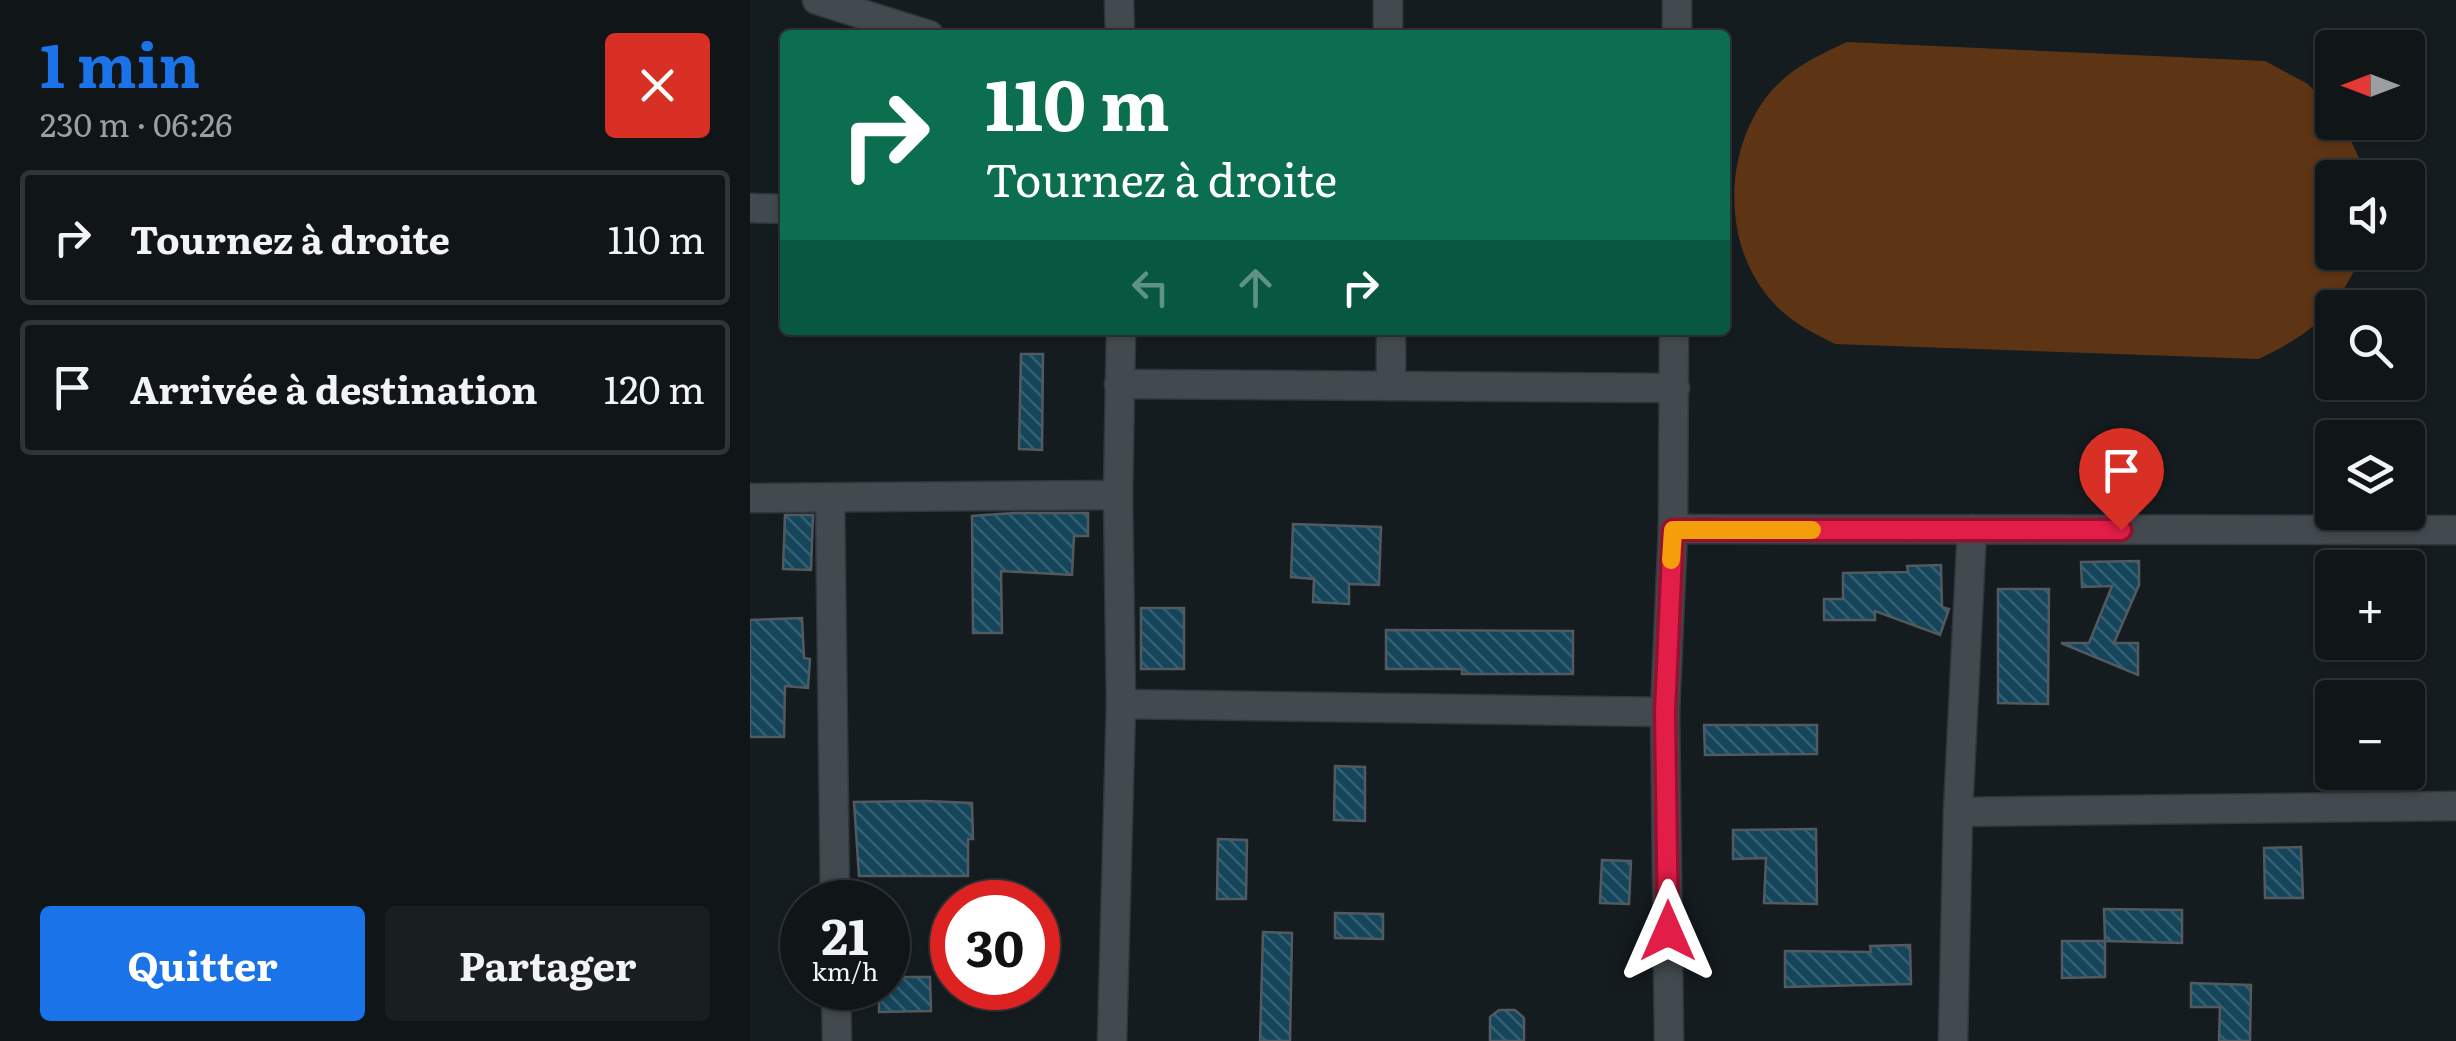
<!DOCTYPE html>
<html lang="fr">
<head>
<meta charset="utf-8">
<style>
  body { margin:0; font-family:Literata,serif; background:#191e21; color:#f1f3f6; height:100vh; display:flex; flex-direction:column; font-size:38px; white-space:nowrap }
  * { box-sizing:border-box; margin:0 }
  p { font-size:32px; color:#9c9fa2 }
  .icon { flex:none; width:55px; height:55px; fill:none; stroke:currentColor; stroke-width:2; stroke-linecap:round; stroke-linejoin:round }
  .map { position:relative; flex:1; overflow:hidden }
  .sheet { display:flex; flex-direction:column; background:#101518; width:750px }
  .sheet>* { flex:none }
  .banner { position:absolute; left:30px; top:30px; width:950px; height:305px; border-radius:10px; box-shadow:0 2px 8px #0004,0 0 0 2px #303437; background:#0b6e4f; color:#fff; overflow:hidden }
  .needle { width:65px; rotate:270deg }
  .buttons { position:absolute; left:1565px; top:30px; display:grid; gap:20px }
  .buttons a { display:grid; place-items:center; width:110px; height:110px; border-radius:10px; background:#101518; box-shadow:0 2px 8px #0004,0 0 0 2px #303437; font-size:50px }
  .speed { position:absolute; left:30px; top:880px; display:flex; gap:20px; font-size:50px; font-weight:700; text-align:center }
  .speed>* { display:grid; place-content:center; width:130px; height:130px; border-radius:50%; background:#101518; box-shadow:0 2px 8px #0004,0 0 0 2px #303437; line-height:1 }
  .speed small { font-size:25px; font-weight:400 }
  .speed .limit { border:15px solid #d22; background:#fff; color:#111 }
  .pin { position:absolute; display:grid; place-items:center; width:85px; height:85px; color:#fff; margin:-102px -42px; border-radius:50% 50% 50% 0; rotate:-45deg; box-shadow:0 0 10px #0007 }
  .pin .icon { rotate:45deg }
  .me { position:absolute; width:110px; margin:-55px; rotate:0deg; stroke-linejoin:round; filter:drop-shadow(0 0 8px #0008) }
  .turn { display:flex; align-items:center; gap:35px; height:210px; padding:0 40px; font-size:45px }
  .turn .icon { width:130px; height:130px; stroke-width:2.5 }
  .turn b { display:block; font-size:70px; line-height:85px }
  .lanes { display:flex; align-items:center; height:95px; padding:0 40px; background:#0003; justify-content:center; gap:50px; direction:ltr }
  .lanes .off { opacity:.35 }
  .round { display:grid; place-items:center; flex:none; width:105px; height:105px; border-radius:10px; background:#191e21 }
  .summary { display:flex; align-items:center; justify-content:space-between; height:170px; padding:0 40px }
  h1 { font-size:60px; font-weight:700; line-height:75px; color:#1a73e8 }
  .button { display:flex; gap:20px; margin-top:auto; padding:20px 40px }
  .button a { flex:1; height:115px; border-radius:10px; background:#1a73e8; color:#fff; font-size:40px; font-weight:700; line-height:115px; text-align:center }
  .button a+a { background:#191e21; color:#f1f3f6 }
  ul { padding:0; list-style:none }
  li { display:flex; align-items:center; gap:30px; height:135px; margin:0 20px 15px; padding:0 20px; border:5px solid #303437; border-radius:10px }
  li div { flex:1 }
  li b { display:block; font-size:38px }
  li em { font-style:normal }
  main { display:flex; flex:1; min-height:0 }
  .map>svg:first-child { display:block }
</style>
</head>
<body>
<main>
<section class="sheet">
<div class="summary"><div><h1>1 min</h1><p>230 m · 06:26</p></div><a class="round" style="background:#d93025;color:#fff"><svg class="icon" aria-label="close" viewBox="0 0 24 24"><path d="M6 6l12 12M18 6L6 18"/></svg></a></div>
<ul>
<li><svg class="icon" aria-label="right" viewBox="0 0 24 24"><path d="M7 20v-9h11M14 6l5 5-5 5"/></svg><div><b>Tournez à droite</b></div><em>110 m</em></li>
<li><svg class="icon" aria-label="arrive" viewBox="0 0 24 24"><path d="M6 21V4h12l-3 4 3 4H6"/></svg><div><b>Arrivée à destination</b></div><em>120 m</em></li>
</ul>
<div class="button"><a>Quitter</a><a>Partager</a></div>
</section>
<div class="map">
<svg width="1706" height="1041" viewBox="0 0 1706 1041">
  <defs>
    <pattern id="building-back-hatch" width="6" height="6" patternUnits="userSpaceOnUse" patternTransform="scale(2.5)"><rect width="6" height="6" fill="#14455b"/><path d="M-1 5l2 2M0 0l6 6M5-1l2 2" fill="none" stroke="#365f72"/></pattern>
  </defs>
  <rect width="100%" height="100%" fill="#151c20"/>
  <path fill="#5e3514" d="M1097 42 1515 61 1558 84 1582 111V122L1592 123 1612 164 1614 177 1582 178V252L1611 253 1610 260C1580 317 1567 330 1509 359L1085 344C1071 337 1057 330 1044 321 974 271 967 165 1015 99 1036 70 1067 56 1097 42Z"/>
  <g fill="url(#building-back-hatch)" stroke="#525a5f" stroke-width="2.5">
    <path d="M271 354H293L292 450 269 449Z"/>
    <path d="M264 513H338V536H324L322 575 251 571 252 633H223L222 516Z"/>
    <path d="M35 515H63L61 570 33 569Z"/>
    <path d="M543 524 631 527 629 585 599 584V604L563 602 564 579 541 577Z"/>
    <path d="M1389 561V585L1364 643H1388V675L1311 643H1339L1362 586 1332 587 1331 562Z"/>
    <path d="M1191 565 1192 607 1199 609 1190 635 1125 611V620H1074V599H1093V573L1158 572 1157 566Z"/>
    <path d="M1248 589H1299L1298 704 1248 703Z"/>
    <rect x="391" y="608" width="43" height="61"/>
    <path d="M52 618 54 658 60 659 58 688 35 686 34 737H0V620Z"/>
    <path d="M636 630 823 631V674H712V669H636Z"/>
    <path d="M954 725H1067V754L955 755Z"/>
    <path d="M585 766 615 767V821L584 820Z"/>
    <path d="M175 801 222 803 223 839H218V876H109L104 802Z"/>
    <path d="M1066 829 1067 904 1014 903 1016 858 983 859V830Z"/>
    <path d="M468 839 497 840 496 899H467Z"/>
    <path d="M1551 847 1553 898H1515L1514 848Z"/>
    <path d="M852 860 881 861 879 904 850 903Z"/>
    <path d="M1354 909 1432 910V943L1355 941Z"/>
    <path d="M585 913 633 914V939L585 938Z"/>
    <path d="M513 932 542 933 540 1041H510Z"/>
    <path d="M1312 941H1355V977L1312 978Z"/>
    <path d="M1160 945 1161 984 1035 987V951L1121 952 1120 946Z"/>
    <path d="M138 977H180L181 1011 129 1012V988H138Z"/>
    <path d="M1441 983 1501 985 1500 1041H1469L1470 1007H1441Z"/>
    <path d="M749 1010H765L774 1018V1041H740V1017Z"/>
  </g>
  <g fill="none" stroke-linecap="round" stroke-linejoin="round">
    <defs>
      <g id="street">
        <path d="M67 0 179 35"/>
        <path d="M369 0 370 35"/>
        <path d="M638 0V35"/>
        <path d="M927 35V0"/>
        <path d="M0 208 35 209"/>
        <path d="M641 330V386"/>
        <path d="M369 384 925 388"/>
        <path d="M0 498 368 495"/>
        <path d="M80 498 85 902"/>
        <path d="M923 529 1706 530"/>
        <path d="M371 704 915 712"/>
        <path d="M1208 812 1706 806"/>
        <path d="M86 988 87 1041"/>
        <path d="M362 1041 371 704 368 495 371 330"/>
        <path d="M919 1041 915 712 923 529 924 330"/>
        <path d="M1203 1041 1208 812 1222 529"/>
      </g>
    </defs>
    <use href="#street" stroke="#32373a" stroke-width="31"/>
    <use href="#street" stroke="#424a4f" stroke-width="28"/>
  </g>
  <g fill="none" stroke-linecap="round" stroke-linejoin="round">
    <defs>
      <path id="route" d="M918 931 915 712 923 530H1371"/>
    </defs>
    <use href="#route" stroke="#92132f" stroke-width="25"/>
    <use href="#route" stroke="#e11d48" stroke-width="18"/>
    <path stroke="#f59e0b" stroke-width="18" d="M921 560 923 530H1062"/>
  </g>
</svg>
<div class="buttons">
<a><svg class="needle" viewBox="-14 -14 28 28"><path d="M0-13l5 13h-10z" fill="#e53935"/><path d="M0 13l5-13h-10z" fill="#9c9fa2"/></svg></a>
<a><svg class="icon" aria-label="sound" viewBox="0 0 24 24"><path d="M4 9h4l5-4v14l-5-4H4zM17 9q2 3 0 6"/></svg></a>
<a><svg class="icon" aria-label="search" viewBox="0 0 24 24"><circle cx="10" cy="10" r="6"/><path d="M15 15l6 6"/></svg></a>
<a><svg class="icon" aria-label="layers" viewBox="0 0 24 24"><path d="M12 4l9 5-9 5-9-5zM3 14l9 5 9-5"/></svg></a>
<a>+</a>
<a>−</a>
</div>
<div class="speed"><div>21<small>km/h</small></div><div class="limit">30</div></div>
<div class="pin" style="left:1371px;top:530px;background:#d93025"><svg class="icon" aria-label="arrive" viewBox="0 0 24 24"><path d="M6 21V4h12l-3 4 3 4H6"/></svg></div>
<svg class="me" style="left:918px;top:931px" viewBox="-20 -20 40 40"><path d="M0-17L14 15 0 8-14 15z" fill="#e11d48" stroke="#fff" stroke-width="4"/></svg>
<div class="banner">
<div class="turn"><svg class="icon" aria-label="right" viewBox="0 0 24 24"><path d="M7 20v-9h11M14 6l5 5-5 5"/></svg><div><b>110 m</b>Tournez à droite</div></div>
<div class="lanes"><svg class="icon off" aria-label="left" viewBox="0 0 24 24"><path d="M17 20v-9H6M10 6l-5 5 5 5"/></svg><svg class="icon off" aria-label="ahead" viewBox="0 0 24 24"><path d="M12 20V5M6 11l6-6 6 6"/></svg><svg class="icon" aria-label="right" viewBox="0 0 24 24"><path d="M7 20v-9h11M14 6l5 5-5 5"/></svg></div>
</div>
</div>
</main>
</body>
</html>
